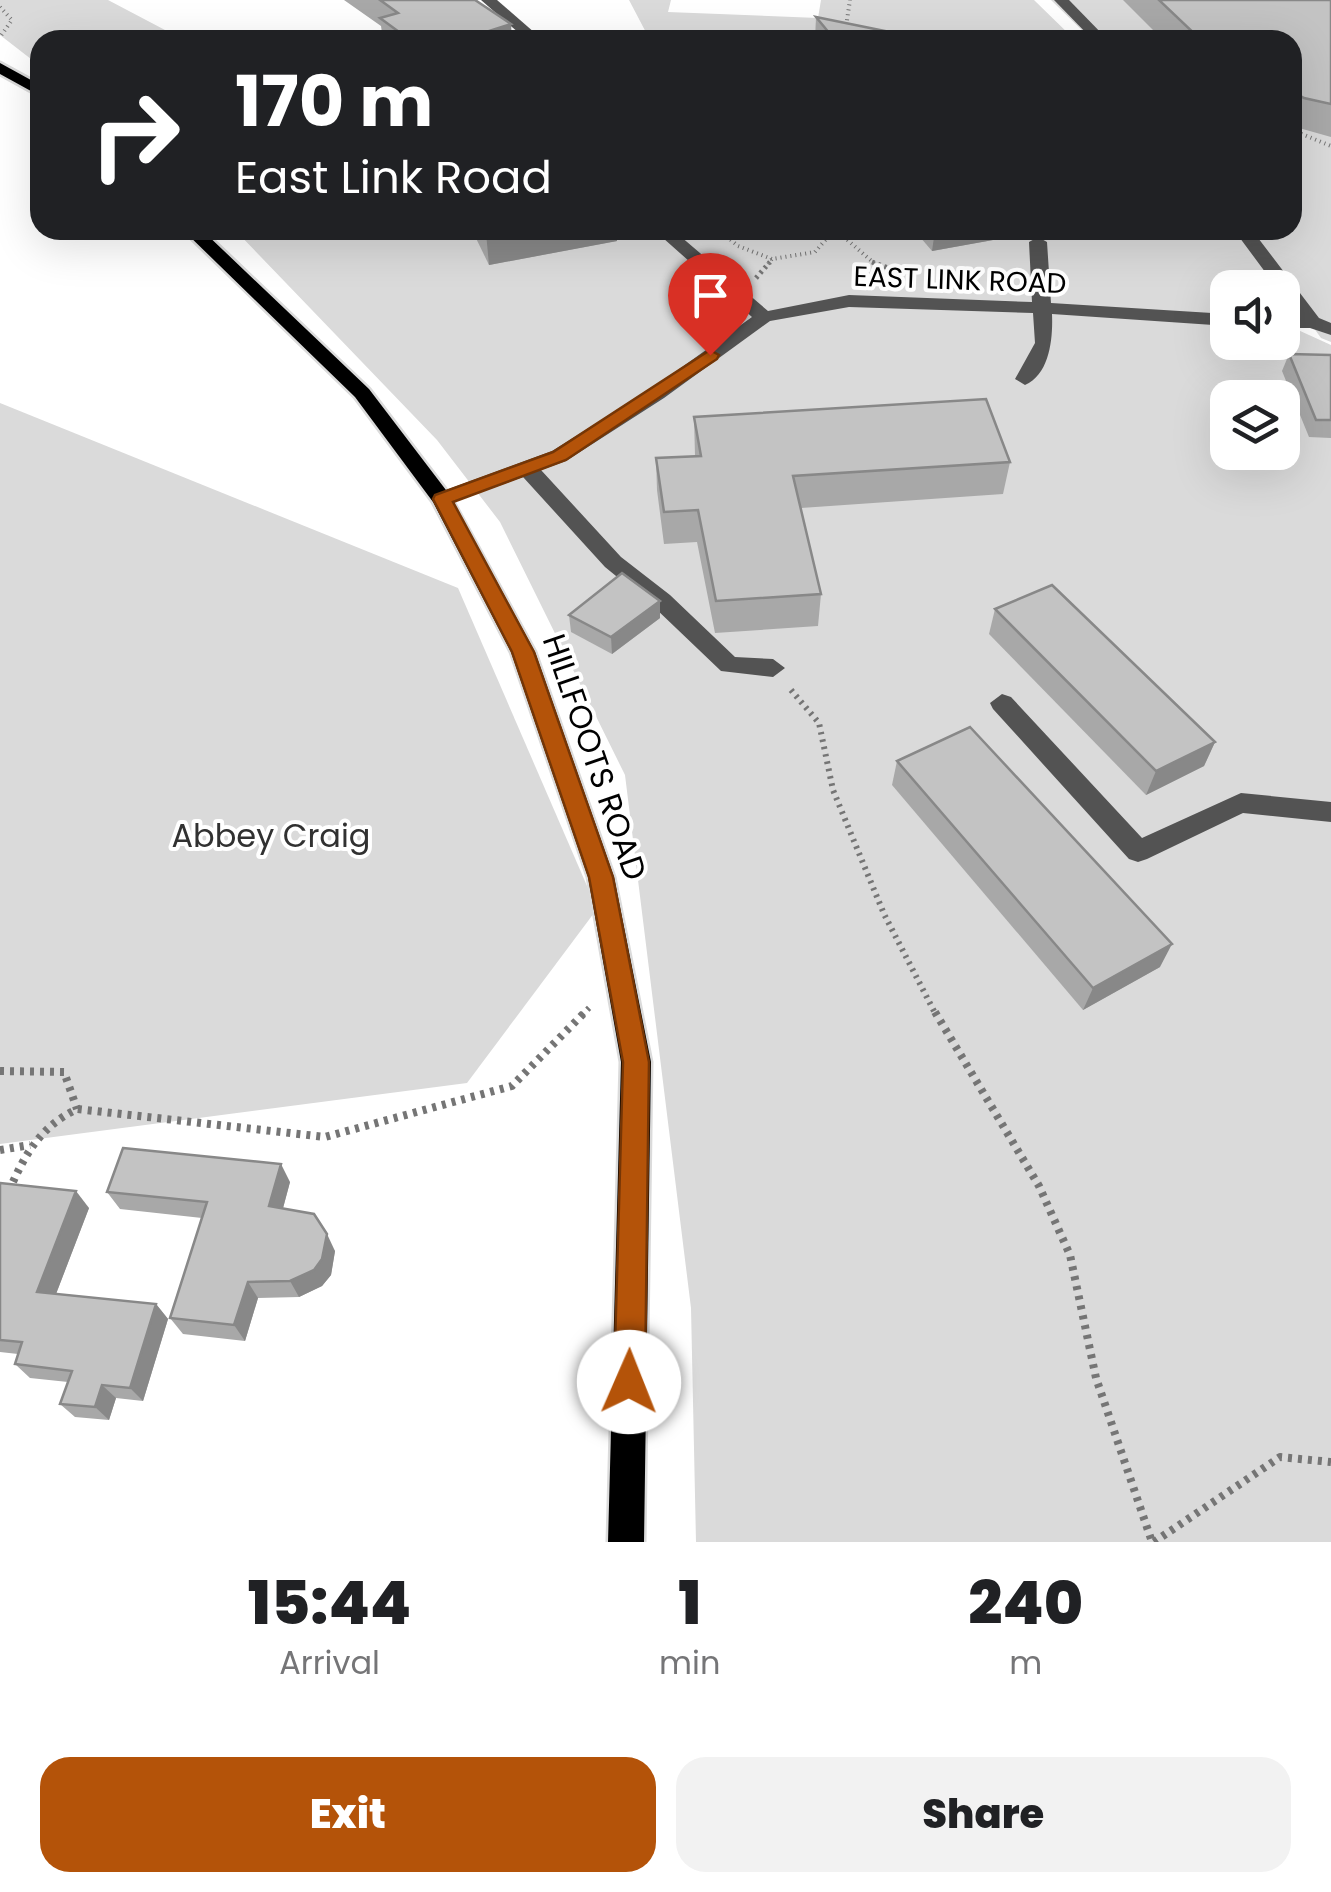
<!DOCTYPE html>
<html lang="en">
<head>
<meta charset="utf-8">
<style>
  body { margin:0; font-family:Poppins,sans-serif; background:#f2f2f2; color:#202124; height:100vh; display:flex; flex-direction:column; font-size:38px; white-space:nowrap }
  * { box-sizing:border-box; margin:0 }
  p { font-size:32px; color:#757577 }
  .icon { flex:none; width:55px; height:55px; fill:none; stroke:currentColor; stroke-width:2; stroke-linecap:round; stroke-linejoin:round }
  .map { position:relative; height:1542px; overflow:hidden }
  .side { display:flex; flex-direction:column; background:#fff; flex:1 }
  .side>* { flex:none }
  .hud { position:absolute; left:30px; top:30px; width:1272px; height:210px; border-radius:30px; box-shadow:0 10px 40px #0002; background:#202124; color:#fff; overflow:hidden }
  .tools { position:absolute; left:1210px; top:270px; display:grid; gap:20px }
  .tools a { display:grid; place-items:center; width:90px; height:90px; border-radius:20px; background:#fff; box-shadow:0 10px 40px #0002; font-size:50px }
  .pin { position:absolute; display:grid; place-items:center; width:85px; height:85px; color:#fff; margin:-102px -42px; border-radius:50% 50% 50% 0; rotate:-45deg; box-shadow:0 0 10px #0007 }
  .pin .icon { rotate:45deg }
  .me { position:absolute; width:110px; margin:-55px; rotate:1deg; stroke-linejoin:round; filter:drop-shadow(0 0 8px #0008) }
  .turn { display:flex; align-items:center; gap:35px; height:210px; padding:0 40px; font-size:45px }
  .turn .icon { width:130px; height:130px; stroke-width:2.5 }
  .turn b { display:block; font-size:70px; line-height:85px }
  .eta { display:flex; justify-content:space-evenly; align-items:center; height:170px; text-align:center }
  .eta b { font-size:60px; font-weight:800; line-height:70px }
  .primary-button { display:flex; gap:20px; margin-top:auto; padding:20px 40px }
  .primary-button a { flex:1; height:115px; border-radius:30px; background:#b45309; color:#fff; font-size:40px; font-weight:800; line-height:115px; text-align:center }
  .primary-button a+a { background:#f2f2f2; color:#202124 }
  .map>svg:first-child { display:block }
</style>
</head>
<body>
<div class="map">
<svg width="1331" height="1542" viewBox="0 0 1331 1542">
  <rect width="100%" height="100%" fill="#fff"/>
  <g fill="#dadada" fill-rule="evenodd">
    <path d="M0 0H108L184 40H40V66L0 35Z"/>
    <path d="M629 0H671L668 12 818 18 821 0H1034L1075 40H650Z"/>
    <path d="M1051 0H1331V342L1321 338 1243 230H1292V40H1092Z"/>
    <path d="M235 230H1238L1264 266 1273 287 1228 288V342H1282L1283 314 1287 325 1331 345V1542H696L691 1308 625 775 500 522 437 440ZM1228 398H1282V452H1228Z"/>
    <path d="M0 403 458 588 597 909 467 1083 0 1144Z"/>
  </g>
  <g fill="none" stroke-linecap="round" stroke-linejoin="round">
    <defs>
      <g id="major">
        <path d="M0 63 40 85V96L0 74Z"/>
        <path d="M183 230H202L369 389 449 494 535 652 614 877 651 1062 644 1542H608L621 1062 588 877 511 652 433 502 355 397Z"/>
      </g>
    </defs>
    <use href="#major" stroke="#dbdbdb" stroke-width="5"/>
    <g stroke="#757575" stroke-width="4" stroke-dasharray="1 4" stroke-linecap="butt">
      <path d="M0 7 12 20 0 37"/>
      <path d="M844 40 850 0"/>
      <path d="M1292 130 1331 146"/>
      <path d="M719 230 738 246 772 259"/>
      <path d="M836 230 875 264"/>
      <path d="M768 264 772 259 815 252 834 230"/>
    </g>
    <g stroke="#757575" stroke-width="5" stroke-dasharray="2.5 4" stroke-linecap="butt">
      <path d="M872 262 904 274"/>
      <path d="M756 278 770 262"/>
    </g>
    <g stroke="#757575" stroke-width="6" stroke-dasharray="2.5 5" stroke-linecap="butt">
      <path d="M791 690 819 723 833 790 884 914 936 1015"/>
      <path d="M582 1015 591 1006"/>
    </g>
    <g stroke="#757575" stroke-width="8" stroke-dasharray="4 6" stroke-linecap="butt">
      <path d="M935 1012 1039 1186 1070 1255 1096 1378 1152 1542"/>
      <path d="M0 1071 64 1072 77 1109"/>
      <path d="M0 1150 30 1145"/>
      <path d="M9 1191C25 1154 40 1127 77 1109L325 1137 512 1086 585 1012"/>
      <path d="M1154 1542 1280 1457 1331 1462"/>
    </g>
    <g fill="#535353" fill-rule="evenodd">
      <path d="M481 0H497L543 40H527Z"/>
      <path d="M1054 0H1069L1108 40H1093Z"/>
      <path d="M654 230H673L768 311 849 295 1032 302 1029 242 1038 237 1047 242 1051 303 1228 314V326L1052 314C1053 338 1050 374 1025 385L1015 379 1035 343 1033 313 849 307 770 321 664 398 566 461 541 470 621 557 670 595 735 657 773 659 785 668 773 677 721 671 654 607 605 567 523 477 442 506 431 499 435 494 552 451 650 390 752 317Z"/>
      <path d="M1234 230H1252L1319 318 1331 323V335L1310 328H1282V316H1298L1282 295V288H1277Z"/>
      <path d="M1002 694 1011 697 1142 838 1241 793 1331 802V822L1243 813 1147 859 1138 862 1129 859 993 709 990 703Z"/>
    </g>
    <use href="#major" fill="#000" fill-rule="evenodd"/>
  </g>
  <g fill="#a8a8a8">
    <path d="M344 0H477L512 40H383L381 26Z"/>
    <path d="M1123 0H1331V137L1292 126V40H1163Z"/>
    <path d="M816 17 929 40H815Z"/>
    <path d="M472 230H616L617 241 489 265Z"/>
    <path d="M914 230H995L993 240 932 251Z"/>
    <path d="M1289 354 1331 355V438L1309 437 1282 371Z"/>
    <path d="M694 417 1010 462 1003 494 801 508 821 594 818 626 715 633 697 542 664 544 657 490 656 458 695 456Z"/>
    <path d="M995 609 1215 742 1204 766 1146 795 989 634Z"/>
    <path d="M569 615 660 618 612 654 571 632Z"/>
    <path d="M897 761 1160 967 1083 1010 892 785Z"/>
    <path d="M290 1182 283 1208 335 1251 331 1275 322 1286 299 1297 258 1298 245 1341 183 1334 170 1318 202 1218 120 1209 107 1192Z"/>
    <path d="M0 1183 89 1208 56 1294 156 1304 168 1319 143 1401 116 1398 109 1420 75 1417 60 1404 68 1382 30 1378 15 1364 18 1354 0 1352Z"/>
  </g>
  <g fill="#888">
    <path d="M511 24 512 40H461Z"/>
    <path d="M503 230H616L617 241 489 265 486 233Z"/>
    <path d="M935 230H995L993 240 932 251Z"/>
    <path d="M660 601V618L612 654 611 637Z"/>
    <path d="M1215 742 1204 766 1146 795 1156 771Z"/>
    <path d="M1172 944 1160 967 1083 1010 1093 988Z"/>
    <path d="M281 1164 290 1182 279 1223 269 1206Z"/>
    <path d="M76 1191 89 1208 51 1307 37 1292Z"/>
    <path d="M327 1234 335 1251 331 1275 322 1286 299 1297 290 1281Z"/>
    <path d="M248 1282 258 1298 245 1341 234 1325Z"/>
    <path d="M156 1304 168 1319 143 1401 130 1388Z"/>
    <path d="M102 1385 116 1398 109 1420 95 1407Z"/>
  </g>
  <g fill="#c3c3c3" stroke="#888" stroke-width="2.5">
    <path d="M380 0H475L511 24 461 40H410L380 18 398 13Z"/>
    <path d="M1159 0H1331V104L1304 98 1292 91V40H1201Z"/>
    <path d="M816 17 929 40H835Z"/>
    <path d="M1289 354 1331 355V420H1316Z"/>
    <path d="M986 399 1010 462 793 476 821 594 716 601 698 510 664 512 656 458 701 456 694 417Z"/>
    <path d="M622 573 660 601 611 637 569 615Z"/>
    <path d="M1052 585 1215 742 1156 771 995 609Z"/>
    <path d="M970 727 1172 944 1093 988 897 761Z"/>
    <path d="M123 1148 281 1164 269 1206 314 1214 327 1234 322 1259 314 1270 290 1281 248 1282 234 1325 170 1318 207 1202 107 1192Z"/>
    <path d="M0 1183 76 1191 37 1292 156 1304 130 1388 102 1385 95 1407 60 1404 72 1371 15 1364 22 1342 0 1340Z"/>
  </g>
  <path fill="#b45309" stroke="#753606" stroke-width="2.5" d="M710 350 719 355 717 359 566 460 453 502 534 652 613 877 649 1062 645 1382 640 1393 629 1397 618 1393 614 1382 623 1062 589 877 512 652 433 499 435 495 553 452Z"/>
  <g text-anchor="middle" dominant-baseline="central" stroke-width="8" stroke-linejoin="round" paint-order="stroke">
    <g font-size="28" fill="#000" stroke="#fff">
      <text transform="translate(960 280) rotate(2)">EAST LINK ROAD</text>
    </g>
    <g font-size="32" fill="#000" stroke="#fff">
      <text transform="translate(595 757) rotate(71)">HILLFOOTS ROAD</text>
    </g>
    <g font-size="32" fill="#313131" stroke="#fff">
      <text x="271" y="835">Abbey Craig</text>
    </g>
  </g>
</svg>
<div class="tools">
<a><svg class="icon" aria-label="sound" viewBox="0 0 24 24"><path d="M4 9h4l5-4v14l-5-4H4zM17 9q2 3 0 6"/></svg></a>
<a><svg class="icon" aria-label="layers" viewBox="0 0 24 24"><path d="M12 4l9 5-9 5-9-5zM3 14l9 5 9-5"/></svg></a>
</div>
<div class="pin" style="left:710px;top:355px;background:#d93025"><svg class="icon" aria-label="arrive" viewBox="0 0 24 24"><path d="M6 21V4h12l-3 4 3 4H6"/></svg></div>
<svg class="me" style="left:629px;top:1382px" viewBox="-20 -20 40 40"><circle r="19" fill="#fff"/><path d="M0-13L10 11 0 6-10 11z" fill="#b45309"/></svg>
<div class="hud">
<div class="turn"><svg class="icon" aria-label="right" viewBox="0 0 24 24"><path d="M7 20v-9h11M14 6l5 5-5 5"/></svg><div><b>170 m</b>East Link Road</div></div>
</div>
</div>
<section class="side">
<div class="eta">
<div><b>15:44</b><p>Arrival</p></div>
<div><b>1</b><p>min</p></div>
<div><b>240</b><p>m</p></div>
</div>
<div class="primary-button"><a>Exit</a><a>Share</a></div>
</section>
</body>
</html>
